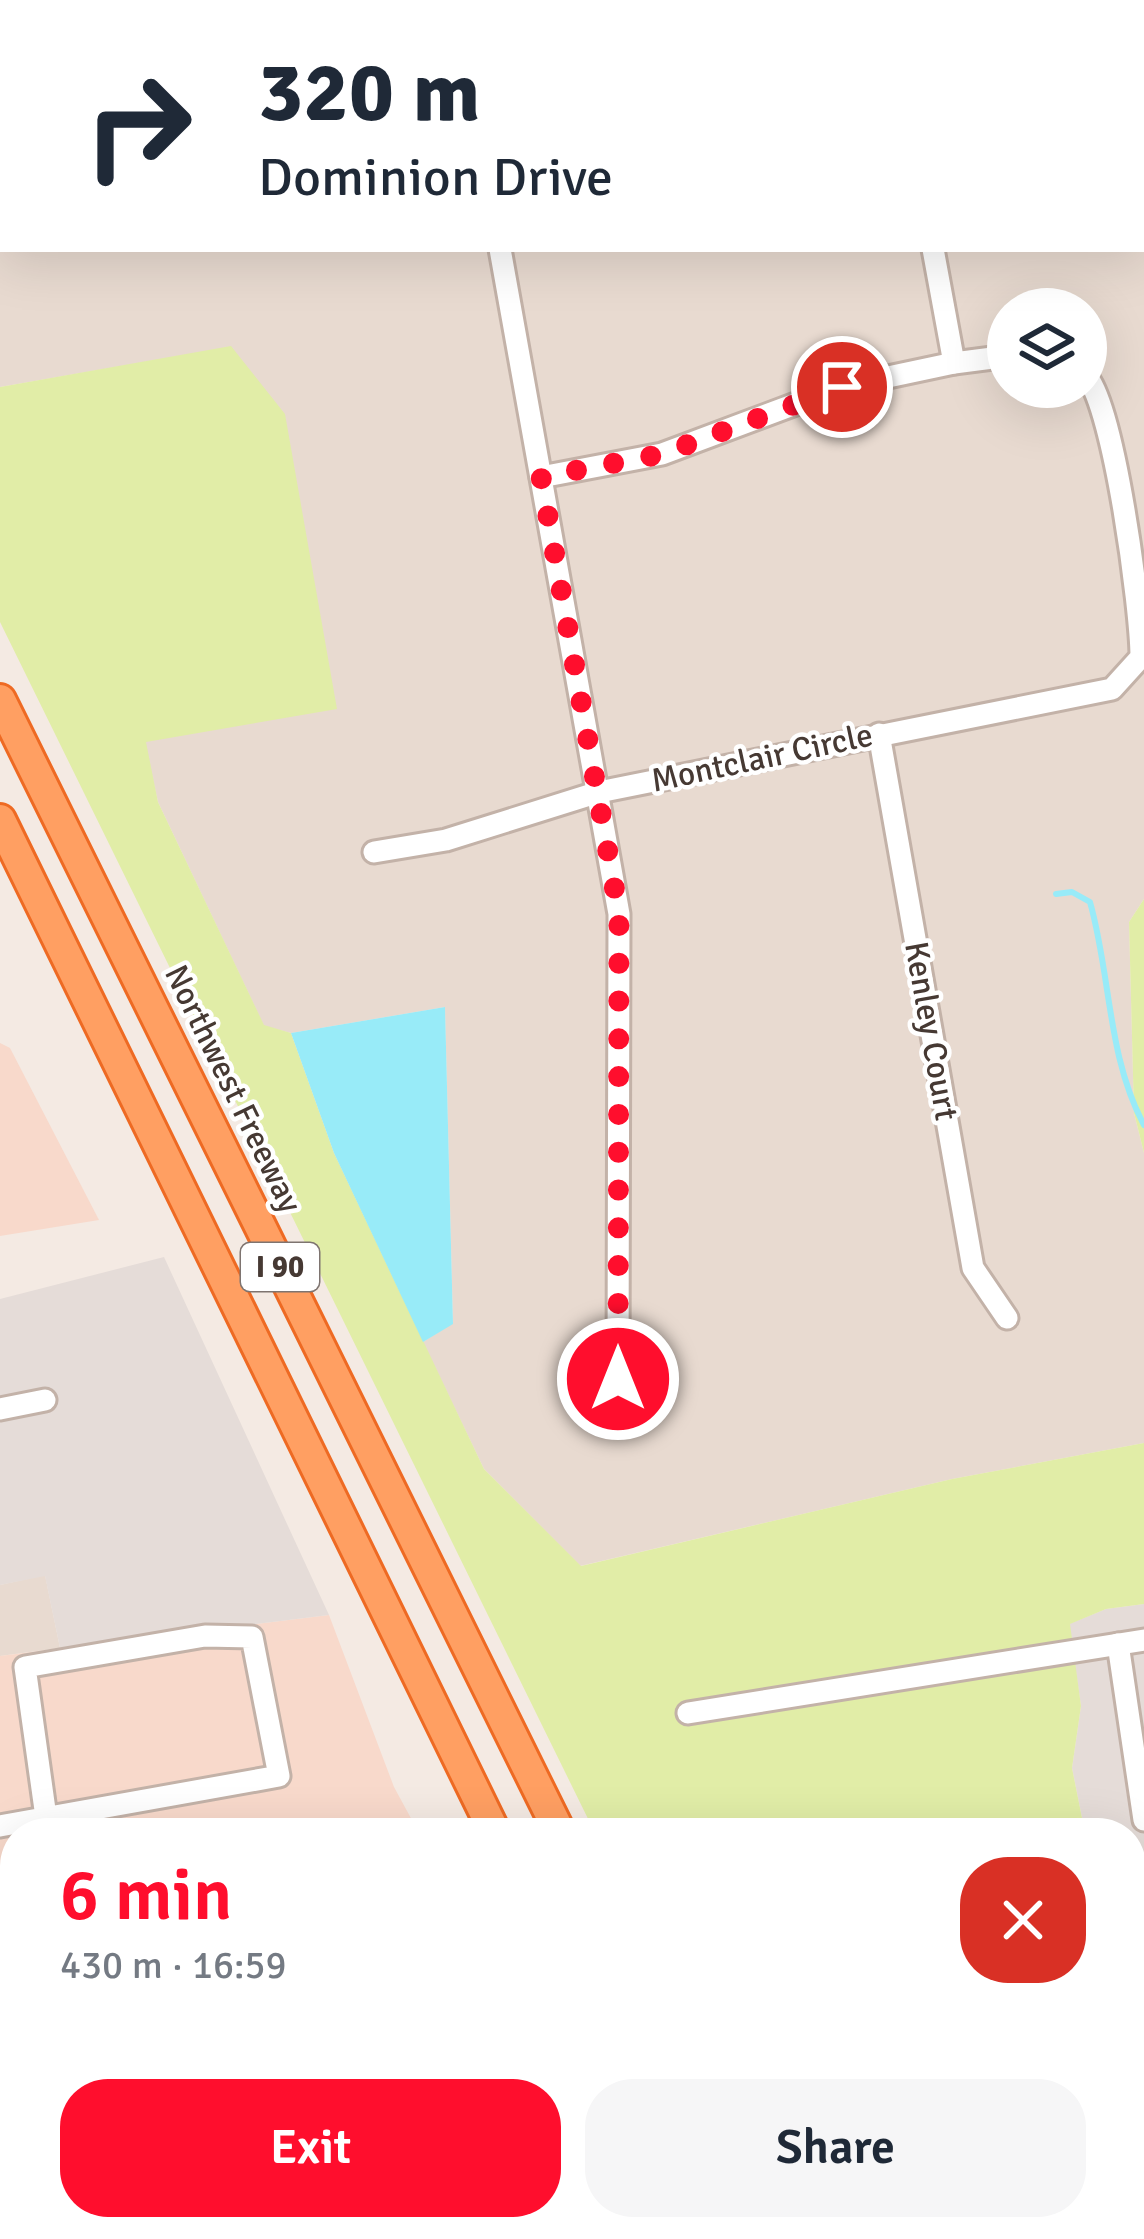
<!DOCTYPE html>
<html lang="en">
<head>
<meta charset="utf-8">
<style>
  body { margin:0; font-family:Signika,sans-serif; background:#f6f6f7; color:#1f2937; height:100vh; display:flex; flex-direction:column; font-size:45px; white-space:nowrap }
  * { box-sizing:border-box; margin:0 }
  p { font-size:39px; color:#747a83 }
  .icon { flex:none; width:66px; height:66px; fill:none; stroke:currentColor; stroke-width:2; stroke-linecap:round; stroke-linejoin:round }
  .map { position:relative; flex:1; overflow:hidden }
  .details { position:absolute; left:0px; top:1818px; width:1146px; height:423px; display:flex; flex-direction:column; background:#fff; border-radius:48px 48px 0 0; box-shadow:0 12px 48px #0002 }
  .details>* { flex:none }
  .top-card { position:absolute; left:0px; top:0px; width:1146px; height:252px; box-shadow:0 12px 48px #0002; background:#fff; color:#1f2937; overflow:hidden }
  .tools { position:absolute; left:987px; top:288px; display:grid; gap:24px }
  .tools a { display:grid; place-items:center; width:120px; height:120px; border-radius:50%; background:#fff; box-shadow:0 12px 48px #0002; font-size:60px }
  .pin { position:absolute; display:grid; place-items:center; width:102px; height:102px; color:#fff; margin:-51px; border:6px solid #fff; border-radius:50%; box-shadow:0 3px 12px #0007 }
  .me { position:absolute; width:132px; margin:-66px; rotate:0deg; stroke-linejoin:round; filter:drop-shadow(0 0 9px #0008) }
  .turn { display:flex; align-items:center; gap:42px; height:252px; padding:0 60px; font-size:54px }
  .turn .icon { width:156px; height:156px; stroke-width:2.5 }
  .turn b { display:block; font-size:84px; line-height:102px }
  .round { display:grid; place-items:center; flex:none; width:126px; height:126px; border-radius:48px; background:#f6f6f7 }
  .headline { display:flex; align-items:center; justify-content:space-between; height:204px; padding:0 60px }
  h1 { font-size:72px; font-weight:600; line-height:90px; color:#ff0e2d }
  .action { display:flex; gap:24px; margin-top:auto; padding:24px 60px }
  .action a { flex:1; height:138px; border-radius:48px; background:#ff0e2d; color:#fff; font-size:48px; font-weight:600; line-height:138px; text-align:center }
  .action a+a { background:#f6f6f7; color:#1f2937 }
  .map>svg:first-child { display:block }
</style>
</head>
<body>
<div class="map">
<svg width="1144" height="2239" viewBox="0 0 1144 2239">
  <rect width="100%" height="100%" fill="#f4eae3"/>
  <g fill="#e8dad0" fill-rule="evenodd">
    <path d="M0 0H1144V899L1129 922 1134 1113 1144 1153V1443L952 1479 580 1566 484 1469 423 1342 453 1323 445 1007 291 1033 264 1026 158 802 145 743 231 347 0 387ZM3 3H1143V249H3ZM1008 309H1086V387H1008Z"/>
    <path d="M45 1575 60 1648 0 1656V1585Z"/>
    <path d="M0 1979 15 2012V2226H95L100 2239H0Z"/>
  </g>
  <g fill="#f8d9cb">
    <path d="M0 1043 10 1048 99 1220 0 1236Z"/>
    <path d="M329 1615 394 1787 419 1833H15V1908L0 1875V1656Z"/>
    <path d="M171 2226H606L612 2239H175Z"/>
  </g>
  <g fill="#e5dcd8">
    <path d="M164 1257 329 1615 60 1648 45 1576 0 1585V1299Z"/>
    <path d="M1144 1604V2031L1131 2033V1833H1085L1072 1768 1081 1706 1069 1624 1106 1609Z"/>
  </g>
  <g fill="#e1eda7">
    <path d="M231 346 285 414 337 709 146 742 158 802 264 1025 291 1033 334 1153 484 1469 581 1566 952 1479 1144 1443V1604L1106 1609 1070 1624 1081 1706 1072 1768 1085 1833H595L0 622V387Z"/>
    <path d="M1144 899V1153L1134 1113 1129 922Z"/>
    <path d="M1144 2031V2239H791L785 2226H1131V2033Z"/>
  </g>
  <path fill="#98ebf8" d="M445 1007 453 1324 423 1342 334 1153 291 1033Z"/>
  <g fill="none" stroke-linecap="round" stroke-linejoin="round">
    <path stroke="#98ebf8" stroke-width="6" d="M1056 894 1072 892 1090 902C1111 976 1107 1056 1144 1125"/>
  </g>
  <path fill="#d9c4ba" stroke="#d2b7aa" stroke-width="3" d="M419 2226H583L588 2239H425Z"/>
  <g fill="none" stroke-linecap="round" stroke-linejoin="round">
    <defs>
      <g id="minor">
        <path d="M826 0 827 3"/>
        <path d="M879 3 896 0"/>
        <path d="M0 139H3"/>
        <path d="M500 249 619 914 618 1379"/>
        <path d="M933 249 954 363"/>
        <path d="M541 477 662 454 841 387 954 363 1008 356"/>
        <path d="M879 734 973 1268 1007 1318"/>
        <path d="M374 852 446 840 599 792 1112 689 1141 657C1141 610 1114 406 1086 376"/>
        <path d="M0 1409 45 1400"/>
        <path d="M1118 1644 1144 1820"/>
        <path d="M688 1713 1144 1640"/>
        <path d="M0 1826 279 1776 252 1637 205 1636 25 1667 46 1817"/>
        <path d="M0 2082 15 2080"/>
        <path d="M300 2226 306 2239"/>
        <path d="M403 2226 408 2239"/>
      </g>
      <g id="major">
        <path d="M0 1908 15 1943"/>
        <path d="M135 2226 140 2239"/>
      </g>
      <g id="highway">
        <path d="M0 700 560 1833"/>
        <path d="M0 820 495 1833"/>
        <path d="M683 2226 689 2239"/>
        <path d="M753 2226 760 2239"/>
      </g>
    </defs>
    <use href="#minor" stroke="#c3b2a8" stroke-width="27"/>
    <use href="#major" stroke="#f09654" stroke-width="33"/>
    <use href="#highway" stroke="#ee6a23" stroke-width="36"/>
    <use href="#minor" stroke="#fff" stroke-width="21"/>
    <use href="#major" stroke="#ffc190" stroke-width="27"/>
    <use href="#highway" stroke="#ff9f62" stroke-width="30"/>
  </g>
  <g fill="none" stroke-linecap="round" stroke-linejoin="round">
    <path stroke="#ff0e2d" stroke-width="21" stroke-dasharray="0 37.8" d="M618 1379 619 914 541 477 662 454 842 387"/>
  </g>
  <g text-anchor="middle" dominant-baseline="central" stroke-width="9" stroke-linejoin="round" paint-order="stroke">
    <rect fill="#fff" stroke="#7e7470" stroke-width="3" x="241" y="1243" width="78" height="48" rx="9"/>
    <g font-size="30" font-weight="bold" fill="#463933">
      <text x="280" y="1267">I 90</text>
    </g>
    <g font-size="33" fill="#463933" stroke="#fff">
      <text transform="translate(762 758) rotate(-12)">Montclair Circle</text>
      <text transform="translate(931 1031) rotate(80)">Kenley Court</text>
      <text transform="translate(233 1089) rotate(64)">Northwest Freeway</text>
    </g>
  </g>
</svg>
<div class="tools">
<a><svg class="icon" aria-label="layers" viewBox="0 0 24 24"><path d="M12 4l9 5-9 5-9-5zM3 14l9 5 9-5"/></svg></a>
</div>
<div class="pin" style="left:842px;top:387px;background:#d93025"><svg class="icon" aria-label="arrive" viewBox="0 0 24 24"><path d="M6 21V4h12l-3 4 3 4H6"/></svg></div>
<svg class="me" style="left:618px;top:1379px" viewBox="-20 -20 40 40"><circle r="17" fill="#ff0e2d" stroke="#fff" stroke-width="3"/><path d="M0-11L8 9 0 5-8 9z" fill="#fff"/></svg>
<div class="top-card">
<div class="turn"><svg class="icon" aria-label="right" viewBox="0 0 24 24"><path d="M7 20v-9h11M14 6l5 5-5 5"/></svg><div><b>320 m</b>Dominion Drive</div></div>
</div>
<section class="details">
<div class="headline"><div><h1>6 min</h1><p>430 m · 16:59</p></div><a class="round" style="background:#d93025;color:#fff"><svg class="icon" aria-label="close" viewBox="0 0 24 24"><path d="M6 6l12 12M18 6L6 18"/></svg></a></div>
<div class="action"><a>Exit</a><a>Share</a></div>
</section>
</div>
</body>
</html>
